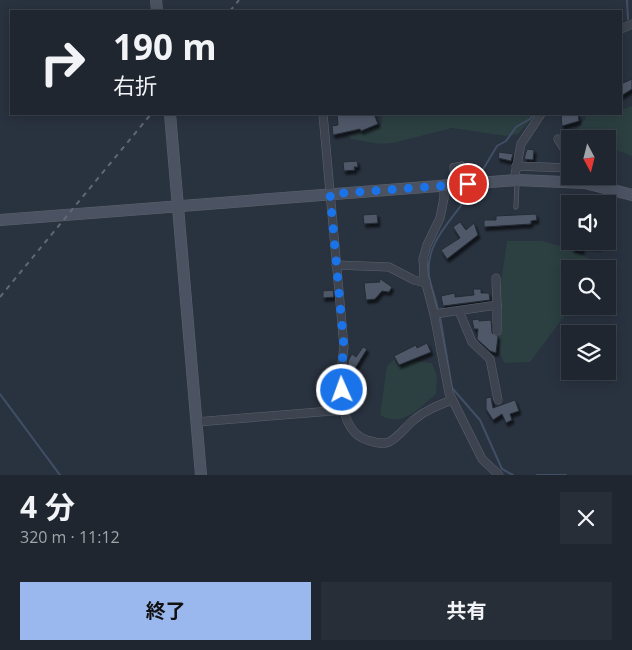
<!DOCTYPE html>
<html lang="ja">
<head>
<meta charset="utf-8">
<style>
  body { margin:0; font-family:"Open Sans","Noto Sans JP",sans-serif; background:#272e37; color:#f1f3f6; height:100vh; display:flex; flex-direction:column; font-size:19px; white-space:nowrap }
  * { box-sizing:border-box; margin:0 }
  p { font-size:16px; color:#a1a5aa }
  .icon { flex:none; width:28px; height:28px; fill:none; stroke:currentColor; stroke-width:2; stroke-linecap:round; stroke-linejoin:round }
  .map { position:relative; height:475px; overflow:hidden }
  .side { display:flex; flex-direction:column; background:#1f262f; flex:1 }
  .side>* { flex:none }
  .guide { position:absolute; left:10px; top:10px; width:612px; height:105px; border-radius:0px; box-shadow:0 2px 12px #0003,0 0 0 1px #3c434b; background:#1f262f; color:#f1f3f6; overflow:hidden }
  .needle { width:32px; rotate:173deg }
  .buttons { position:absolute; left:561px; top:130px; display:grid; gap:10px }
  .buttons a { display:grid; place-items:center; width:55px; height:55px; border-radius:0px; background:#1f262f; box-shadow:0 2px 12px #0003,0 0 0 1px #3c434b; font-size:25px }
  .pin { position:absolute; display:grid; place-items:center; width:42px; height:42px; color:#fff; margin:-21px; border:2px solid #fff; border-radius:50%; box-shadow:0 1px 5px #0007 }
  .me { position:absolute; width:55px; margin:-28px; rotate:358deg; stroke-linejoin:round; filter:drop-shadow(0 0 4px #0008) }
  .turn { display:flex; align-items:center; gap:18px; height:105px; padding:0 20px; font-size:22px }
  .turn .icon { width:65px; height:65px; stroke-width:2.5 }
  .turn b { display:block; font-size:35px; line-height:42px }
  .round { display:grid; place-items:center; flex:none; width:52px; height:52px; border-radius:0px; background:#272e37 }
  .headline { display:flex; align-items:center; justify-content:space-between; height:85px; padding:0 20px }
  h1 { font-size:30px; font-weight:700; line-height:38px }
  .action { display:flex; gap:10px; margin-top:auto; padding:10px 20px }
  .action a { flex:1; height:58px; border-radius:0px; background:#9bb8ee; color:#111; font-size:20px; font-weight:700; line-height:58px; text-align:center }
  .action a+a { background:#272e37; color:#f1f3f6 }
  .map>svg:first-child { display:block }
</style>
</head>
<body>
<div class="map">
<svg width="632" height="475" viewBox="0 0 632 475">
  <defs>
    <filter id="shadow"><feDropShadow dx="2" dy="3.5" stdDeviation="1" flood-color="#0009"/></filter>
  </defs>
  <rect width="100%" height="100%" fill="#29323f"/>
  <g fill="#2c3f41">
    <path d="M632 106V156L608 147V139H570V146H566L565 132 576 130 586 118 585 114H621V110Z"/>
    <path d="M383 114H536L518 134 506 136 452 128 393 143 379 144 351 139 348 135 381 126Z"/>
    <path d="M507 241H543L567 248 605 266 603 269H570V306H572L530 362 504 363C490 335 503 273 507 241Z"/>
    <path d="M395 359 398 367 414 361 432 363 437 376 436 394C419 408 402 429 380 415L387 366Z"/>
  </g>
  <g fill="none" stroke-linecap="round" stroke-linejoin="round">
    <g stroke="#414f66" stroke-width="2">
      <path d="M627 0 628 19"/>
      <path d="M482 171 497 146 506 141 516 127 530 119 534 114"/>
      <path d="M438 310C436 298 431 288 429 276 425 240 454 220 470 192"/>
      <path d="M440 316 452 388 480 420 502 469 513 475"/>
      <path d="M0 394 60 475"/>
      <path d="M537 475H566"/>
    </g>
  </g>
  <g fill="#505967" stroke="#242b36" filter="url(#shadow)">
    <path d="M632 79V89L621 96V84Z"/>
    <path d="M337 114H374L378 124 361 131 360 129 333 135 332 126 338 125Z"/>
    <path d="M571 114H578L579 121 562 126 561 116Z"/>
    <path d="M527 149 534 150 533 160 524 159Z"/>
    <path d="M499 152 513 154 511 161 498 158Z"/>
    <path d="M357 161 358 167H354L355 170 344 171 343 162Z"/>
    <circle cx="463" cy="172" r="5.5"/>
    <path d="M377 214 378 223 364 224 363 215Z"/>
    <path d="M536 214 537 220 531 221V224L484 227V220H496V216Z"/>
    <path d="M460 222 466 230 474 223 478 235 447 259 441 250 460 238 453 227Z"/>
    <path d="M572 241H600V247L582 246V251L576 250 572 249Z"/>
    <path d="M379 278 392 287 389 292 382 291 375 299 366 300 364 283 380 282Z"/>
    <path d="M473 289H481V293H489L490 300 443 306 441 296 455 293V297L474 295Z"/>
    <path d="M333 290 334 297 323 298V291Z"/>
    <path d="M479 319V321L491 320 492 333 498 336 496 353 490 351 477 339 478 329H474L472 320Z"/>
    <path d="M427 343 431 352 399 365 394 356 416 345 417 348Z"/>
    <path d="M363 347 367 349 354 370 348 366V361L352 354 356 357Z"/>
    <path d="M491 397 493 408 515 400 519 411 510 414 512 420 506 423 502 414 493 420 486 409V398Z"/>
  </g>
  <g fill="none" stroke-linecap="round" stroke-linejoin="round">
    <defs>
      <g id="lane">
        <path d="M453 184 452 166 462 164"/>
        <path d="M516 207 517 182"/>
      </g>
      <g id="street">
        <path d="M621 29 632 24"/>
        <path d="M323 114 344 347C340 373 335 430 367 440 374 442 382 445 389 442 399 437 406 426 415 419 426 410 439 405 452 400"/>
        <path d="M558 139 570 158"/>
        <path d="M516 166 570 168"/>
        <path d="M514 180 521 144 541 114"/>
        <path d="M444 186V198L440 218 427 245 423 259 424 276 434 314 449 393 482 459 499 475"/>
        <path d="M336 265 389 267 414 280 426 283"/>
        <path d="M459 311 472 342 490 359 498 400"/>
        <path d="M434 314 497 305 496 278"/>
        <path d="M497 331V305"/>
        <path d="M196 422 344 410"/>
      </g>
      <g id="secondary">
        <path d="M156 0 157 11"/>
        <path d="M170 114 201 475"/>
        <path d="M0 220 517 180 585 183 632 195"/>
      </g>
    </defs>
    <use href="#lane" stroke="#5b626d" stroke-width="5"/>
    <use href="#street" stroke="#5b626d" stroke-width="9"/>
    <use href="#secondary" stroke="#5b626d" stroke-width="12"/>
    <use href="#lane" stroke="#3d444f" stroke-width="4"/>
    <use href="#street" stroke="#3d444f" stroke-width="8"/>
    <use href="#secondary" stroke="#4b5362" stroke-width="11"/>
    <g stroke="#606876" stroke-width="2" stroke-dasharray="5 5" stroke-linecap="butt">
      <path d="M230 11 239 0"/>
      <path d="M0 297 151 114"/>
    </g>
  </g>
  <g fill="none" stroke-linecap="round" stroke-linejoin="round">
    <path stroke="#1a73e8" stroke-width="9" stroke-dasharray="0 16.2" d="M342 390 341 371 344 347 330 194 468 184"/>
  </g>
</svg>
<div class="buttons">
<a><svg class="needle" viewBox="-14 -14 28 28"><path d="M0-13l5 13h-10z" fill="#e53935"/><path d="M0 13l5-13h-10z" fill="#a1a5aa"/></svg></a>
<a><svg class="icon" aria-label="sound" viewBox="0 0 24 24"><path d="M4 9h4l5-4v14l-5-4H4zM17 9q2 3 0 6"/></svg></a>
<a><svg class="icon" aria-label="search" viewBox="0 0 24 24"><circle cx="10" cy="10" r="6"/><path d="M15 15l6 6"/></svg></a>
<a><svg class="icon" aria-label="layers" viewBox="0 0 24 24"><path d="M12 4l9 5-9 5-9-5zM3 14l9 5 9-5"/></svg></a>
</div>
<div class="pin" style="left:468px;top:184px;background:#d93025"><svg class="icon" aria-label="arrive" viewBox="0 0 24 24"><path d="M6 21V4h12l-3 4 3 4H6"/></svg></div>
<svg class="me" style="left:342px;top:390px" viewBox="-20 -20 40 40"><circle r="17" fill="#1a73e8" stroke="#fff" stroke-width="3"/><path d="M0-11L8 9 0 5-8 9z" fill="#fff"/></svg>
<div class="guide">
<div class="turn"><svg class="icon" aria-label="right" viewBox="0 0 24 24"><path d="M7 20v-9h11M14 6l5 5-5 5"/></svg><div><b>190 m</b>右折</div></div>
</div>
</div>
<section class="side">
<div class="headline"><div><h1>4 分</h1><p>320 m · 11:12</p></div><a class="round"><svg class="icon" aria-label="close" viewBox="0 0 24 24"><path d="M6 6l12 12M18 6L6 18"/></svg></a></div>
<div class="action"><a>終了</a><a>共有</a></div>
</section>
</body>
</html>
